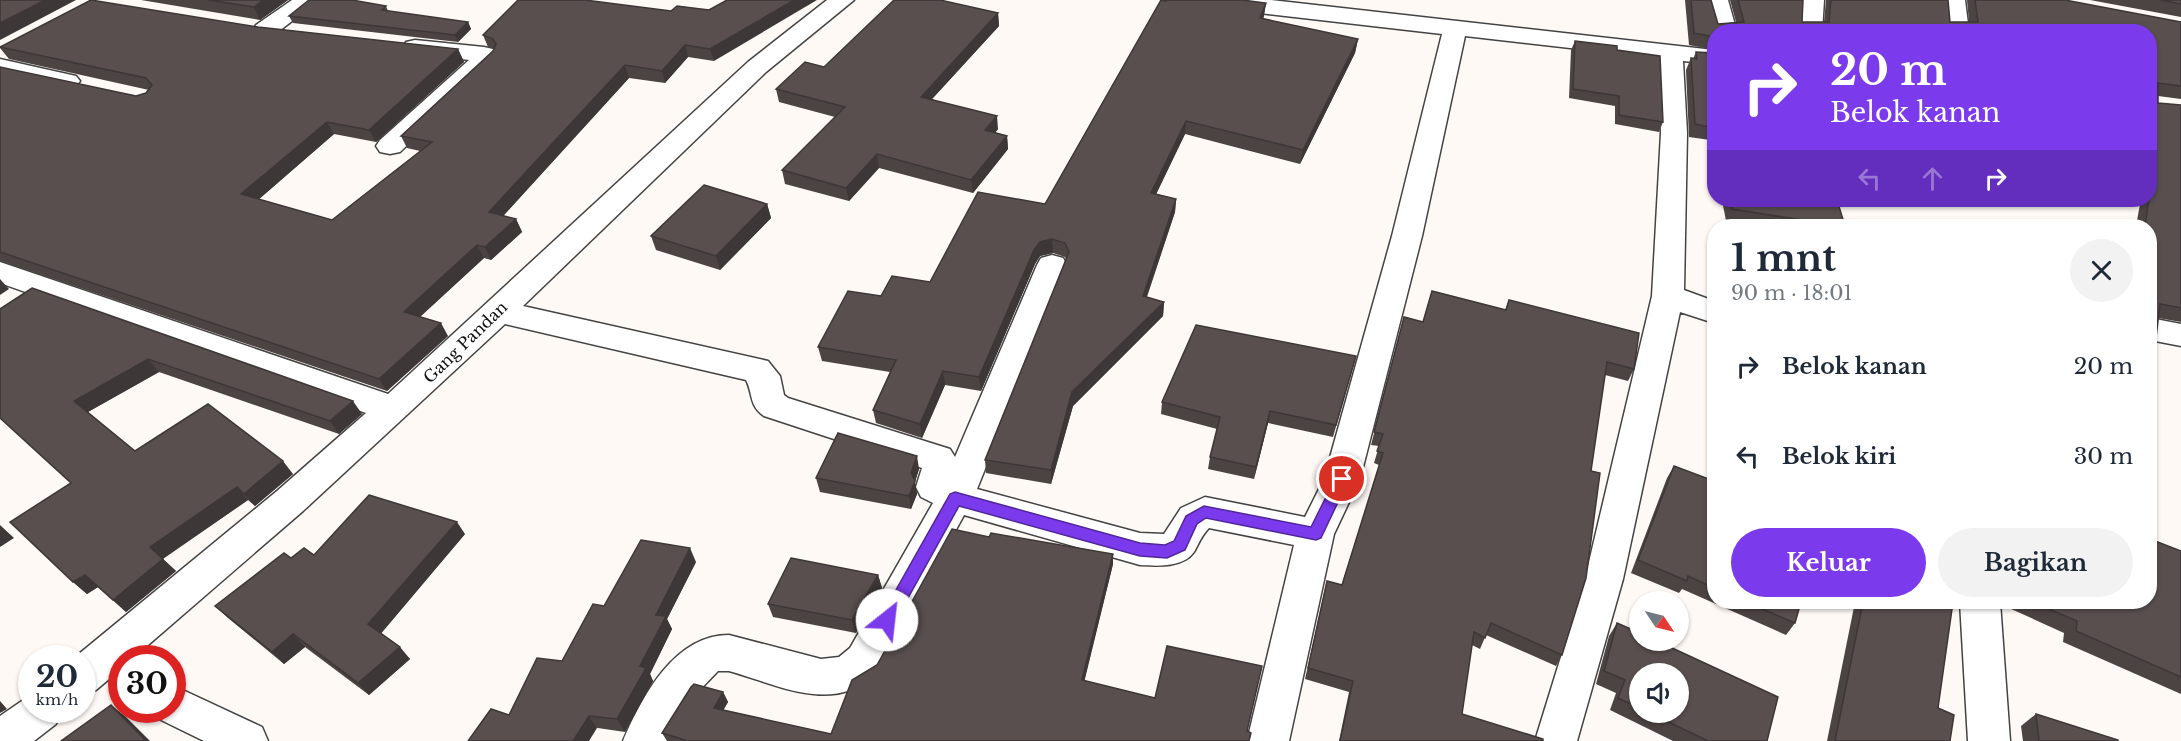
<!DOCTYPE html>
<html lang="id">
<head>
<meta charset="utf-8">
<style>
  body { margin:0; font-family:"Libre Baskerville",serif; background:#f2f2f3; color:#1f2937; height:100vh; display:flex; flex-direction:column; font-size:22px; white-space:nowrap }
  * { box-sizing:border-box; margin:0 }
  p { font-size:20px; color:#747a83 }
  .icon { flex:none; width:33px; height:33px; fill:none; stroke:currentColor; stroke-width:2; stroke-linecap:round; stroke-linejoin:round }
  .map { position:relative; flex:1; overflow:hidden }
  .drawer { position:absolute; left:1707px; top:219px; width:450px; height:390px; display:flex; flex-direction:column; background:#fff; border-radius:24px; box-shadow:0 2px 4px #0004 }
  .drawer>* { flex:none }
  .top-card { position:absolute; left:1707px; top:24px; width:450px; height:183px; border-radius:24px; box-shadow:0 2px 4px #0004; background:#7c3aed; color:#fff; overflow:hidden }
  .needle { width:39px; rotate:125deg }
  .tools { position:absolute; left:1629px; top:591px; display:grid; gap:12px }
  .tools a { display:grid; place-items:center; width:60px; height:60px; border-radius:50%; background:#fff; box-shadow:0 2px 4px #0004; font-size:30px }
  .speed { position:absolute; left:18px; top:645px; display:flex; gap:12px; font-size:30px; font-weight:700; text-align:center }
  .speed>* { display:grid; place-content:center; width:78px; height:78px; border-radius:50%; background:#fff; box-shadow:0 2px 4px #0004; line-height:1 }
  .speed small { font-size:15px; font-weight:400 }
  .speed .limit { border:9px solid #d22; background:#fff; color:#111 }
  .pin { position:absolute; display:grid; place-items:center; width:51px; height:51px; color:#fff; margin:-26px; border:3px solid #fff; border-radius:50%; box-shadow:0 2px 6px #0007 }
  .me { position:absolute; width:66px; margin:-33px; rotate:29deg; stroke-linejoin:round; filter:drop-shadow(0 0 4px #0008) }
  .turn { display:flex; align-items:center; gap:21px; height:126px; padding:0 24px; font-size:27px }
  .turn .icon { width:78px; height:78px; stroke-width:2.5 }
  .turn b { display:block; font-size:42px; line-height:51px }
  .lanes { display:flex; align-items:center; height:57px; padding:0 24px; background:#0003; justify-content:center; gap:30px; direction:ltr }
  .lanes .off { opacity:.35 }
  .round { display:grid; place-items:center; flex:none; width:63px; height:63px; border-radius:32px; background:#f2f2f3 }
  .head { display:flex; align-items:center; justify-content:space-between; height:102px; padding:0 24px }
  h1 { font-size:36px; font-weight:700; line-height:45px }
  .action { display:flex; gap:12px; margin-top:auto; padding:12px 24px }
  .action a { flex:1; height:69px; border-radius:36px; background:#7c3aed; color:#fff; font-size:24px; font-weight:700; line-height:69px; text-align:center }
  .action a+a { background:#f2f2f3; color:#1f2937 }
  ul { padding:0; list-style:none }
  li { display:flex; align-items:center; gap:18px; height:90px; padding:0 24px }
  li div { flex:1 }
  li b { display:block; font-size:22px }
  li em { font-style:normal }
  .map>svg:first-child { display:block }
</style>
</head>
<body>
<div class="map">
<svg width="2181" height="741" viewBox="0 0 2181 741">
  <rect width="100%" height="100%" fill="#fef9f5"/>
  <g fill="none" stroke-linecap="round" stroke-linejoin="round">
    <defs>
      <g id="street">
        <path d="M292 0H319L274 35 265 37 256 35 253 30 256 25Z"/>
        <path d="M827 0H854L766 72 523 306 768 361 780 376 784 395 788 398 950 449 955 457 1037 265 1041 258 1052 255 1063 258 1067 265 977 489 1140 533 1164 534 1181 508 1205 497 1305 517 1324 479 1392 236 1442 34 1208 7 1200 5 1196 0H1271L1714 50V64L1683 61 1687 133 1684 290 1714 301V323L1680 312 1623 579 1577 741H1535L1585 579 1652 296 1661 133 1658 58 1465 36 1422 236 1360 479 1334 534 1289 741H1247L1294 545 1209 528C1202 535 1199 543 1194 552 1183 568 1157 566 1140 565L964 515 878 674C831 714 782 686 729 671H718L694 696 667 741H623C642 697 674 635 729 635L821 659 839 657 850 648 933 503 921 497 916 487 922 468 764 416C749 406 753 393 746 380L505 324 303 511 133 658H122V668L96 690 82 695V658H74L277 491 366 413 0 283V262L388 394 748 62Z"/>
        <path d="M1704 0H1728L1737 32H1714V34Z"/>
        <path d="M1800 0H1824L1822 32H1798Z"/>
        <path d="M1941 0H1965L1969 32H1945Z"/>
        <path d="M415 40 484 47 493 49 499 57 400 152 390 154 380 152 376 146 380 140 469 60 406 52 403 47 406 42Z"/>
        <path d="M0 59 76 76 80 81 76 86 67 89 0 75Z"/>
        <path d="M2150 318 2181 324V346L2150 340Z"/>
        <path d="M1960 602H2000L2010 741H1968Z"/>
        <path d="M172 685 262 727 268 741H204L157 718 154 710H172Z"/>
        <path d="M32 694V710H62L56 724 34 741H0V716Z"/>
      </g>
    </defs>
    <use href="#street" stroke="#434343" stroke-width="3"/>
    <use href="#street" fill="#fff" fill-rule="evenodd"/>
  </g>
  <g fill="#4c4443" fill-rule="evenodd">
    <path d="M141 0H288L260 20Z"/>
    <path d="M1685 0H1711L1718 24 1736 22 1730 0H1803L1802 22H1824L1826 0H1948L1950 22H1969L1967 0H2065L2181 22V99L2158 96V103L2181 105V322L2158 318 2150 226H2136L2140 204 2137 200H2150V32H1714V50L1689 45Z"/>
    <path d="M2090 0H2181V17Z"/>
    <path d="M1166 1 1266 3 1263 19 1358 39 1355 53 1300 164 1185 134 1156 194 1176 199 1175 212 1147 297 1164 302 1163 316 1073 406 1051 484 986 473 985 460 1066 259 1065 257 1053 253 1040 256 1035 264 981 391 945 385 922 438 876 423 873 410 890 372 822 361 818 347 881 296 930 282 1045 204Z"/>
    <path d="M386 6 388 11 468 22 471 29 458 42 293 23 289 16Z"/>
    <path d="M709 10 714 61 688 57 665 83 629 78 503 216 516 219 522 232 491 260 484 258 420 317 448 336 387 391 0 261V67L136 96 146 93 149 90 9 59 0 48V46L258 27 458 49 464 62 376 142 334 134 259 199 332 220 420 151 407 148 401 136 493 51V49L488 47 483 35 671 11Z"/>
    <path d="M998 13 999 26 932 99 998 129 995 133 1007 136 1008 149 973 193 879 168 849 201 785 184 782 170 835 117 779 102 776 89 824 67Z"/>
    <path d="M1575 41 1617 50 1663 122 1659 132 1615 124V106L1569 98 1571 50Z"/>
    <path d="M1696 52 1714 53V164L1710 140 1689 137 1686 70 1691 58 1693 59Z"/>
    <path d="M1722 200H1837L1845 226H1759L1726 221Z"/>
    <path d="M767 204 771 218 720 270 656 250 651 236Z"/>
    <path d="M1509 300 1634 369 1628 381 1605 375 1562 655 1556 666 1486 635 1480 649 1472 645 1462 714 1543 741H1339L1349 692 1305 679 1327 581 1342 585 1379 465 1374 463 1379 446 1371 445 1404 317 1423 322 1505 310Z"/>
    <path d="M0 309 362 414 339 434 159 372 88 412 135 451 293 474 255 506 248 500 163 559 176 571 126 612 98 587 87 594 73 582 71 483 0 418Z"/>
    <path d="M1356 356 1333 437 1268 423 1254 479 1208 469 1210 457 1217 429 1161 414 1162 402Z"/>
    <path d="M1674 466 1714 481V602H1801L1795 623 1786 635 1682 589 1679 593 1631 573 1667 478Z"/>
    <path d="M919 469 915 482 917 494 911 509 820 492 816 478Z"/>
    <path d="M465 534 381 633 410 659 369 695 305 647 284 664 228 618 215 606 291 558Z"/>
    <path d="M989 537 1113 554V564L1084 681 1247 731 1249 741H667L662 733 723 692 728 702 723 710 831 734 877 665Z"/>
    <path d="M2181 551V694L2063 642 2064 633 2009 608 2008 602H2150Z"/>
    <path d="M696 562 667 619 672 629 650 674 653 681 625 732 509 715 562 661 604 606Z"/>
    <path d="M878 575 882 588 856 633 773 617 768 604Z"/>
    <path d="M1855 602H1953L1938 708 1950 741H1827Z"/>
    <path d="M1617 623 1767 741H1673L1610 710 1616 693 1596 684 1609 636ZM1640 674 1678 712H1640Z"/>
    <path d="M2036 714 2118 741H2023L2021 726Z"/>
  </g>
  <g fill="#3e3737">
    <path d="M45 0H76L0 40V23Z"/>
    <path d="M264 0H288L260 20 254 7Z"/>
    <path d="M794 0H817L714 61 710 49Z"/>
    <path d="M1266 3 1264 16 1259 32 1260 18Z"/>
    <path d="M998 13 999 26 922 110 921 97Z"/>
    <path d="M468 22 471 29 458 42 455 35Z"/>
    <path d="M1358 39 1355 53 1300 164 1303 150Z"/>
    <path d="M685 45 688 57 665 83 662 71Z"/>
    <path d="M458 49 464 62 376 142 369 130Z"/>
    <path d="M625 65 629 78 495 225 489 212Z"/>
    <path d="M997 116 998 129 986 143 985 130Z"/>
    <path d="M1186 121 1185 134 1150 207 1151 193Z"/>
    <path d="M327 122 334 134 250 207 241 194Z"/>
    <path d="M1007 136 1008 149 973 193 971 180Z"/>
    <path d="M877 154 879 168 849 201 846 188Z"/>
    <path d="M1176 199 1175 212 1142 310 1143 296Z"/>
    <path d="M767 204 771 218 720 270 716 256Z"/>
    <path d="M516 219 522 232 491 260 485 247Z"/>
    <path d="M1052 239 1053 253 1040 256 1035 264 981 391 979 377 1034 250 1040 242Z"/>
    <path d="M477 245 484 258 412 324 404 312Z"/>
    <path d="M0 279 9 289 0 295Z"/>
    <path d="M1164 302 1163 316 1073 406 1051 484V470L1072 392Z"/>
    <path d="M441 323 448 336 387 391 379 379Z"/>
    <path d="M148 359 159 372 86 413 74 401Z"/>
    <path d="M943 371 945 385 922 438 920 424Z"/>
    <path d="M353 401 362 414 339 434 330 421Z"/>
    <path d="M1270 411 1268 423 1254 479 1256 467Z"/>
    <path d="M917 456 919 469 915 482 917 494 911 509 909 496 911 473Z"/>
    <path d="M283 461 293 474 255 506 244 494Z"/>
    <path d="M237 487 248 500 162 559 150 547Z"/>
    <path d="M457 522 465 534 379 636 368 624Z"/>
    <path d="M0 525 14 538 0 547Z"/>
    <path d="M690 548 696 562 667 619 672 629 650 674 653 681 625 732 617 719 640 666 656 615Z"/>
    <path d="M1113 554V564L1082 691V680Z"/>
    <path d="M163 559 176 571 126 612 113 600Z"/>
    <path d="M85 575 98 587 87 594 73 582Z"/>
    <path d="M878 575 882 588 856 633 852 620Z"/>
    <path d="M293 634 305 647 284 664 272 652Z"/>
    <path d="M400 647 410 659 369 695 358 683Z"/>
    <path d="M723 692 728 702 719 718 714 708Z"/>
    <path d="M0 701 7 709 0 713Z"/>
    <path d="M111 705 126 717 150 741H146Z"/>
    <path d="M589 716 597 728 589 741H573Z"/>
  </g>
  <g fill="#584f4e" stroke="#3e3737" stroke-width="1.5">
    <path d="M0 0H45L0 23Z"/>
    <path d="M91 0 258 27 458 49 369 130 327 122 241 194 332 220 432 142 401 136 493 51 496 44 493 39 483 35 518 0H585L671 11 677 6 709 10 727 0H794L710 49 685 45 662 71 625 65 489 212 516 219 485 247 477 245 404 312 441 323 379 379 0 252V67L136 96 146 93 152 85 146 78 0 47Z"/>
    <path d="M208 0H264L254 7Z"/>
    <path d="M309 0H352L386 6 382 10 468 22 455 35 289 16Z"/>
    <path d="M894 0H940L998 13 921 97 997 116 985 130 1007 136 971 180 877 154 846 188 782 170 845 107 776 89 805 62 824 67Z"/>
    <path d="M1161 0 1166 1V0H1242L1266 3 1260 18 1358 39 1303 150 1186 121 1151 193 1176 199 1143 296 1164 302 1072 392 1051 470 985 460 1069 252 1065 243 1052 239 1040 242 1034 250 979 377 943 371 920 424 873 410 896 360 818 347 848 291 881 296 892 276 930 282 978 192 1045 204Z"/>
    <path d="M1691 0H1711L1718 24 1744 22 1738 0H1803L1802 22H1829L1831 0H1948L1950 22H1978L1975 0H2065L2181 22V86L2158 83V103L2181 105V308L2160 304 2150 388V226H2145L2150 192V32H1714V37L1694 33Z"/>
    <path d="M2161 0H2181V4Z"/>
    <path d="M1575 41 1617 46V50L1660 56 1663 122 1619 115V96L1573 89Z"/>
    <path d="M1696 52 1714 53V128L1695 124 1691 58 1697 59Z"/>
    <path d="M704 185 767 204 716 256 651 236Z"/>
    <path d="M1730 200H1837L1845 226H1839L1732 209Z"/>
    <path d="M32 288 353 401 330 421 148 359 74 401 135 451 208 404 283 461 244 494 237 487 150 547 163 559 113 600 85 575 73 582 10 522 71 483 0 418V309Z"/>
    <path d="M1432 291 1506 310 1509 300 1639 333 1634 369 1607 362 1591 471 1600 473 1586 578 1562 655 1491 623 1485 638 1474 632 1462 714 1543 739V741H1340L1353 681 1308 668 1327 581 1342 585 1383 453 1377 451 1383 434 1374 432 1404 317 1423 322Z"/>
    <path d="M1196 325 1356 356 1336 425 1270 411 1256 467 1210 457 1220 417 1162 402Z"/>
    <path d="M2150 400 2152 401 2150 427Z"/>
    <path d="M838 433 917 456 911 473 915 481 909 496 816 478Z"/>
    <path d="M1674 466 1714 481V588L1688 576 1687 581 1638 560Z"/>
    <path d="M369 495 457 522 368 624 400 647 358 683 293 634 272 652 215 606 284 553 291 558 304 548 314 555Z"/>
    <path d="M952 529 989 537 991 533 1113 554 1082 680 1155 698 1167 646 1262 666 1247 731 1251 733 1249 741H688L662 733 691 687 694 684 723 692 714 708 831 734 852 680 877 665Z"/>
    <path d="M2150 539 2181 551V677L2076 631 2077 621 2032 602H2150Z"/>
    <path d="M641 540 690 548 656 615 666 616 640 666 646 668 617 719 589 716 573 741H468L491 709 509 715 537 658 562 661 593 604 604 606Z"/>
    <path d="M791 558 878 575 852 620 768 604Z"/>
    <path d="M1746 602H1801L1795 623Z"/>
    <path d="M1863 602H1953L1938 708 1954 715 1950 741H1835Z"/>
    <path d="M1617 623 1640 633V640H1655L1778 697 1767 741H1708L1648 712H1678V674H1640V708L1618 698 1625 680 1604 671Z"/>
    <path d="M111 705 146 741H61Z"/>
    <path d="M2036 714 2118 740V741H2039Z"/>
  </g>
  <path fill="#7c3aed" stroke="#51269a" stroke-width="1.5" d="M1342 473 1349 479 1321 538 1316 540 1206 518 1197 524 1185 550 1167 558 1140 556 959 506 893 625H881L879 620 950 494 955 492 1140 543 1165 545 1174 541 1186 516 1204 506 1311 527 1337 475Z"/>
  <g text-anchor="middle" dominant-baseline="central" stroke-width="6" stroke-linejoin="round" paint-order="stroke">
    <g font-size="16" fill="#101010" stroke="#fff">
      <text transform="translate(465 342) rotate(-44)">Gang Pandan</text>
    </g>
  </g>
</svg>
<div class="tools">
<a><svg class="needle" viewBox="-14 -14 28 28"><path d="M0-13l5 13h-10z" fill="#e53935"/><path d="M0 13l5-13h-10z" fill="#747a83"/></svg></a>
<a><svg class="icon" aria-label="sound" viewBox="0 0 24 24"><path d="M4 9h4l5-4v14l-5-4H4zM17 9q2 3 0 6"/></svg></a>
</div>
<div class="speed"><div>20<small>km/h</small></div><div class="limit">30</div></div>
<div class="pin" style="left:1342px;top:479px;background:#d93025"><svg class="icon" aria-label="arrive" viewBox="0 0 24 24"><path d="M6 21V4h12l-3 4 3 4H6"/></svg></div>
<svg class="me" style="left:887px;top:620px" viewBox="-20 -20 40 40"><circle r="19" fill="#fff"/><path d="M0-13L10 11 0 6-10 11z" fill="#7c3aed"/></svg>
<div class="top-card">
<div class="turn"><svg class="icon" aria-label="right" viewBox="0 0 24 24"><path d="M7 20v-9h11M14 6l5 5-5 5"/></svg><div><b>20 m</b>Belok kanan</div></div>
<div class="lanes"><svg class="icon off" aria-label="left" viewBox="0 0 24 24"><path d="M17 20v-9H6M10 6l-5 5 5 5"/></svg><svg class="icon off" aria-label="ahead" viewBox="0 0 24 24"><path d="M12 20V5M6 11l6-6 6 6"/></svg><svg class="icon" aria-label="right" viewBox="0 0 24 24"><path d="M7 20v-9h11M14 6l5 5-5 5"/></svg></div>
</div>
<section class="drawer">
<div class="head"><div><h1>1 mnt</h1><p>90 m · 18:01</p></div><a class="round"><svg class="icon" aria-label="close" viewBox="0 0 24 24"><path d="M6 6l12 12M18 6L6 18"/></svg></a></div>
<ul>
<li><svg class="icon" aria-label="right" viewBox="0 0 24 24"><path d="M7 20v-9h11M14 6l5 5-5 5"/></svg><div><b>Belok kanan</b></div><em>20 m</em></li>
<li><svg class="icon" aria-label="left" viewBox="0 0 24 24"><path d="M17 20v-9H6M10 6l-5 5 5 5"/></svg><div><b>Belok kiri</b></div><em>30 m</em></li>
</ul>
<div class="action"><a>Keluar</a><a>Bagikan</a></div>
</section>
</div>
</body>
</html>
